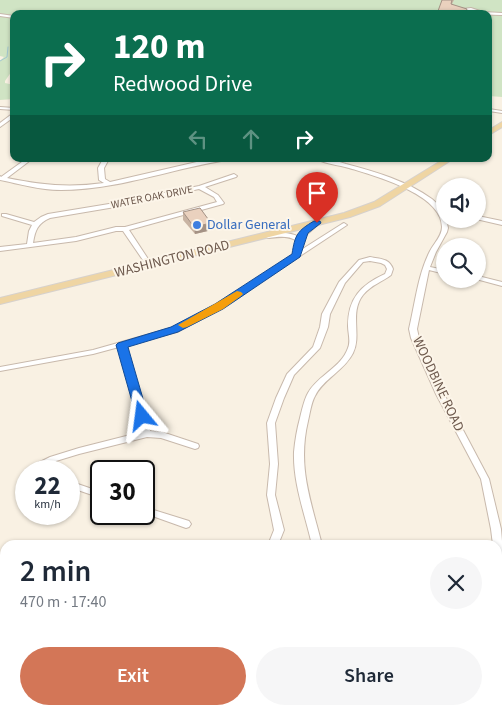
<!DOCTYPE html>
<html lang="en">
<head>
<meta charset="utf-8">
<style>
  body { margin:0; font-family:"Source Sans 3",sans-serif; background:#f6f6f7; color:#1f2937; height:100vh; display:flex; flex-direction:column; font-size:19px; white-space:nowrap }
  * { box-sizing:border-box; margin:0 }
  p { font-size:16px; color:#747a83 }
  .icon { flex:none; width:28px; height:28px; fill:none; stroke:currentColor; stroke-width:2; stroke-linecap:round; stroke-linejoin:round }
  .map { position:relative; flex:1; overflow:hidden }
  .drawer { position:absolute; left:0px; top:540px; width:502px; height:175px; display:flex; flex-direction:column; background:#fff; border-radius:15px 15px 0 0; box-shadow:0 1px 4px #0004 }
  .drawer>* { flex:none }
  .guide { position:absolute; left:10px; top:10px; width:482px; height:152px; border-radius:10px; box-shadow:0 1px 4px #0004; background:#0b6e4f; color:#fff; overflow:hidden }
  .fabs { position:absolute; left:436px; top:178px; display:grid; gap:10px }
  .fabs a { display:grid; place-items:center; width:50px; height:50px; border-radius:50%; background:#fff; box-shadow:0 1px 4px #0004; font-size:25px }
  .speed { position:absolute; left:15px; top:460px; display:flex; gap:10px; font-size:25px; font-weight:700; text-align:center }
  .speed>* { display:grid; place-content:center; width:65px; height:65px; border-radius:50%; background:#fff; box-shadow:0 1px 4px #0004; line-height:1 }
  .speed small { font-size:12px; font-weight:400 }
  .speed .limit { border:2px solid #111; border-radius:8px; background:#fff; color:#111 }
  .pin { position:absolute; display:grid; place-items:center; width:42px; height:42px; color:#fff; margin:-51px -21px; border-radius:50% 50% 50% 0; rotate:-45deg; box-shadow:0 0 5px #0007 }
  .pin .icon { rotate:45deg }
  .me { position:absolute; width:55px; margin:-28px; rotate:344deg; stroke-linejoin:round; filter:drop-shadow(0 0 4px #0008) }
  .turn { display:flex; align-items:center; gap:18px; height:105px; padding:0 20px; font-size:22px }
  .turn .icon { width:65px; height:65px; stroke-width:2.5 }
  .turn b { display:block; font-size:35px; line-height:42px }
  .lanes { display:flex; align-items:center; height:48px; padding:0 20px; background:#0003; justify-content:center; gap:25px; direction:ltr }
  .lanes .off { opacity:.35 }
  .round { display:grid; place-items:center; flex:none; width:52px; height:52px; border-radius:26px; background:#f6f6f7 }
  .headline { display:flex; align-items:center; justify-content:space-between; height:85px; padding:0 20px }
  h1 { font-size:30px; font-weight:600; line-height:38px }
  .action { display:flex; gap:10px; margin-top:auto; padding:10px 20px }
  .action a { flex:1; height:58px; border-radius:30px; background:#d37657; color:#fff; font-size:20px; font-weight:600; line-height:58px; text-align:center }
  .action a+a { background:#f6f6f7; color:#1f2937 }
  .map>svg:first-child { display:block }
</style>
</head>
<body>
<div class="map">
<svg width="502" height="715" viewBox="0 0 502 715">
  <rect width="100%" height="100%" fill="#f9f1e3"/>
  <path fill="#d0e4c4" d="M0 0H502V97L489 96V14H14V68L5 81V83L14 85V99L0 100V61L4 57 0 56Z"/>
  <path fill="#bbd9df" stroke="#a2c7d0" d="M0 600 5 604V710H278L283 715H0Z"/>
  <g fill="none" stroke-linecap="round" stroke-linejoin="round">
    <path stroke="#a2c7d0" stroke-width="1" d="M0 61 7 57 8 47"/>
    <defs>
      <g id="minor">
        <path d="M471 8 483 12 502 13V15L465 14 454 10ZM471 10 477 12 463 11Z"/>
        <path d="M0 14 14 16V18L0 16Z"/>
        <path d="M0 107 14 108V110L0 109Z"/>
        <path d="M489 109 502 111V113L489 111Z"/>
        <path d="M12 114H14V117L0 127V123Z"/>
        <path d="M26 159H32L7 178C42 185 68 188 104 183L99 180 98 168 103 159H109L104 168 105 179 110 182 201 161 213 159H224L221 161C168 170 116 190 61 190 40 190 20 184 0 180V176L1 177Z"/>
        <path d="M316 159C327 158 336 161 346 164 376 172 407 181 432 199 437 203 441 209 445 213V219H446L448 228 447 232 436 252 430 267 445 270V274L429 270 417 329 419 338 444 394 489 479 501 529 502 541V657L498 654V545H493L491 529 481 479 436 394 411 338 409 329C415 304 418 274 430 251 434 243 442 236 442 227 442 194 375 176 349 168 339 165 326 164 316 159Z"/>
        <path d="M234 174 237 176 236 177 205 187 218 195 224 203 223 204 129 230 152 265 151 266H147L123 231H116L76 241 0 251V247L27 244 29 231 32 225 2 216V214H6L34 222 41 217 48 214 115 203 199 186ZM199 189 214 197 217 202 125 227H116L76 237 33 243C35 230 38 223 50 218L115 207Z"/>
        <path d="M478 216 502 221V225L476 219H478Z"/>
        <path d="M317 221 320 223 305 236 301 250 342 224 344 223 347 225 221 308 177 332 126 345 150 431 162 432 198 444 199 446 198 448 195 449 161 438 147 437 79 454 56 461 45 467 44 471H36L38 463 50 457 79 448 142 432 119 347 93 354 0 371V367L93 350 171 328 217 306 294 255 297 241C288 235 278 237 268 238L266 237V235C277 233 288 231 299 237L305 228Z"/>
        <path d="M370 257C380 259 389 258 393 269L391 275C382 282 371 285 363 295 349 313 362 335 353 353 344 371 323 379 315 396 311 403 310 413 308 421 297 467 311 501 322 545H312C305 514 293 484 294 452 295 441 297 429 300 418 302 410 304 400 308 393 318 375 341 368 348 348 351 341 348 333 348 326 348 298 361 285 385 274L387 269 385 265 381 263 370 261 363 262 345 283 330 314 328 327 320 348 294 375 284 398 275 423 278 464 275 495 284 530 278 545H268L274 530 267 495 270 464 267 423 276 398 287 374 313 347 320 327 322 314 339 282 359 260Z"/>
        <path d="M478 276 502 282V286L476 279H478Z"/>
        <path d="M69 481 101 492V498L69 487Z"/>
        <path d="M144 507 189 521 191 524 189 527 186 528 144 513Z"/>
        <path d="M0 571 5 573V582L0 580Z"/>
        <path d="M329 710H341L344 715H332Z"/>
      </g>
      <g id="major">
        <path d="M502 122V127L489 135V130Z"/>
        <path d="M444 159H453L380 206 350 217 0 304V298L344 213 374 202Z"/>
      </g>
    </defs>
    <use href="#minor" stroke="#c8b9ac" stroke-width="2"/>
    <use href="#major" stroke="#d6d1cd" stroke-width="2"/>
    <use href="#minor" fill="#fff" fill-rule="evenodd"/>
    <use href="#major" fill="#efd5a3" fill-rule="evenodd"/>
  </g>
  <g fill="#c9b4a3">
    <path d="M442 0H454L452 4 466 14H438Z"/>
    <path d="M183 212 212 230 195 234 183 220Z"/>
  </g>
  <path fill="#a49285" d="M211 223 212 230 195 234 194 227Z"/>
  <g fill="#ead1be" stroke="#a49285">
    <path d="M442 0H452L451 4 467 9 465 14 438 11Z"/>
    <path d="M200 208 211 223 194 227 183 212Z"/>
  </g>
  <path fill="#1a73e8" stroke="#114b97" d="M314 221H320L321 223 308 233 300 257 223 309 178 332 128 347 148 416 146 419H137L116 345 118 343 171 327 215 304 292 254C295 235 297 231 314 221Z"/>
  <path fill="#f59e0b" d="M237 291 241 292 243 294 241 296 223 309 187 327 183 328 178 325Z"/>
  <circle fill="#3f7fe0" stroke="#fcf5e9" stroke-width="2" cx="197" cy="225" r="5"/>
  <g text-anchor="middle" dominant-baseline="central" stroke-width="4" stroke-linejoin="round" paint-order="stroke">
    <g font-size="11" fill="#6d594d" stroke="#fcf5e9">
      <text transform="translate(152 197) rotate(-11)">WATER OAK DRIVE</text>
    </g>
    <g font-size="14" fill="#366cbe" stroke="#fcf5e9" text-anchor="start">
      <text x="207" y="225">Dollar General</text>
    </g>
    <g font-size="14" fill="#6d594d" stroke="#fcf5e9">
      <text transform="translate(172 259) rotate(-14)">WASHINGTON ROAD</text>
      <text transform="translate(438 384) rotate(65)">WOODBINE ROAD</text>
    </g>
  </g>
</svg>
<div class="fabs">
<a><svg class="icon" aria-label="sound" viewBox="0 0 24 24"><path d="M4 9h4l5-4v14l-5-4H4zM17 9q2 3 0 6"/></svg></a>
<a><svg class="icon" aria-label="search" viewBox="0 0 24 24"><circle cx="10" cy="10" r="6"/><path d="M15 15l6 6"/></svg></a>
</div>
<div class="speed"><div>22<small>km/h</small></div><div class="limit">30</div></div>
<div class="pin" style="left:317px;top:223px;background:#d93025"><svg class="icon" aria-label="arrive" viewBox="0 0 24 24"><path d="M6 21V4h12l-3 4 3 4H6"/></svg></div>
<svg class="me" style="left:142px;top:416px" viewBox="-20 -20 40 40"><path d="M0-17L14 15 0 8-14 15z" fill="#1a73e8" stroke="#fff" stroke-width="4"/></svg>
<div class="guide">
<div class="turn"><svg class="icon" aria-label="right" viewBox="0 0 24 24"><path d="M7 20v-9h11M14 6l5 5-5 5"/></svg><div><b>120 m</b>Redwood Drive</div></div>
<div class="lanes"><svg class="icon off" aria-label="left" viewBox="0 0 24 24"><path d="M17 20v-9H6M10 6l-5 5 5 5"/></svg><svg class="icon off" aria-label="ahead" viewBox="0 0 24 24"><path d="M12 20V5M6 11l6-6 6 6"/></svg><svg class="icon" aria-label="right" viewBox="0 0 24 24"><path d="M7 20v-9h11M14 6l5 5-5 5"/></svg></div>
</div>
<section class="drawer">
<div class="headline"><div><h1>2 min</h1><p>470 m · 17:40</p></div><a class="round"><svg class="icon" aria-label="close" viewBox="0 0 24 24"><path d="M6 6l12 12M18 6L6 18"/></svg></a></div>
<div class="action"><a>Exit</a><a>Share</a></div>
</section>
</div>
</body>
</html>
